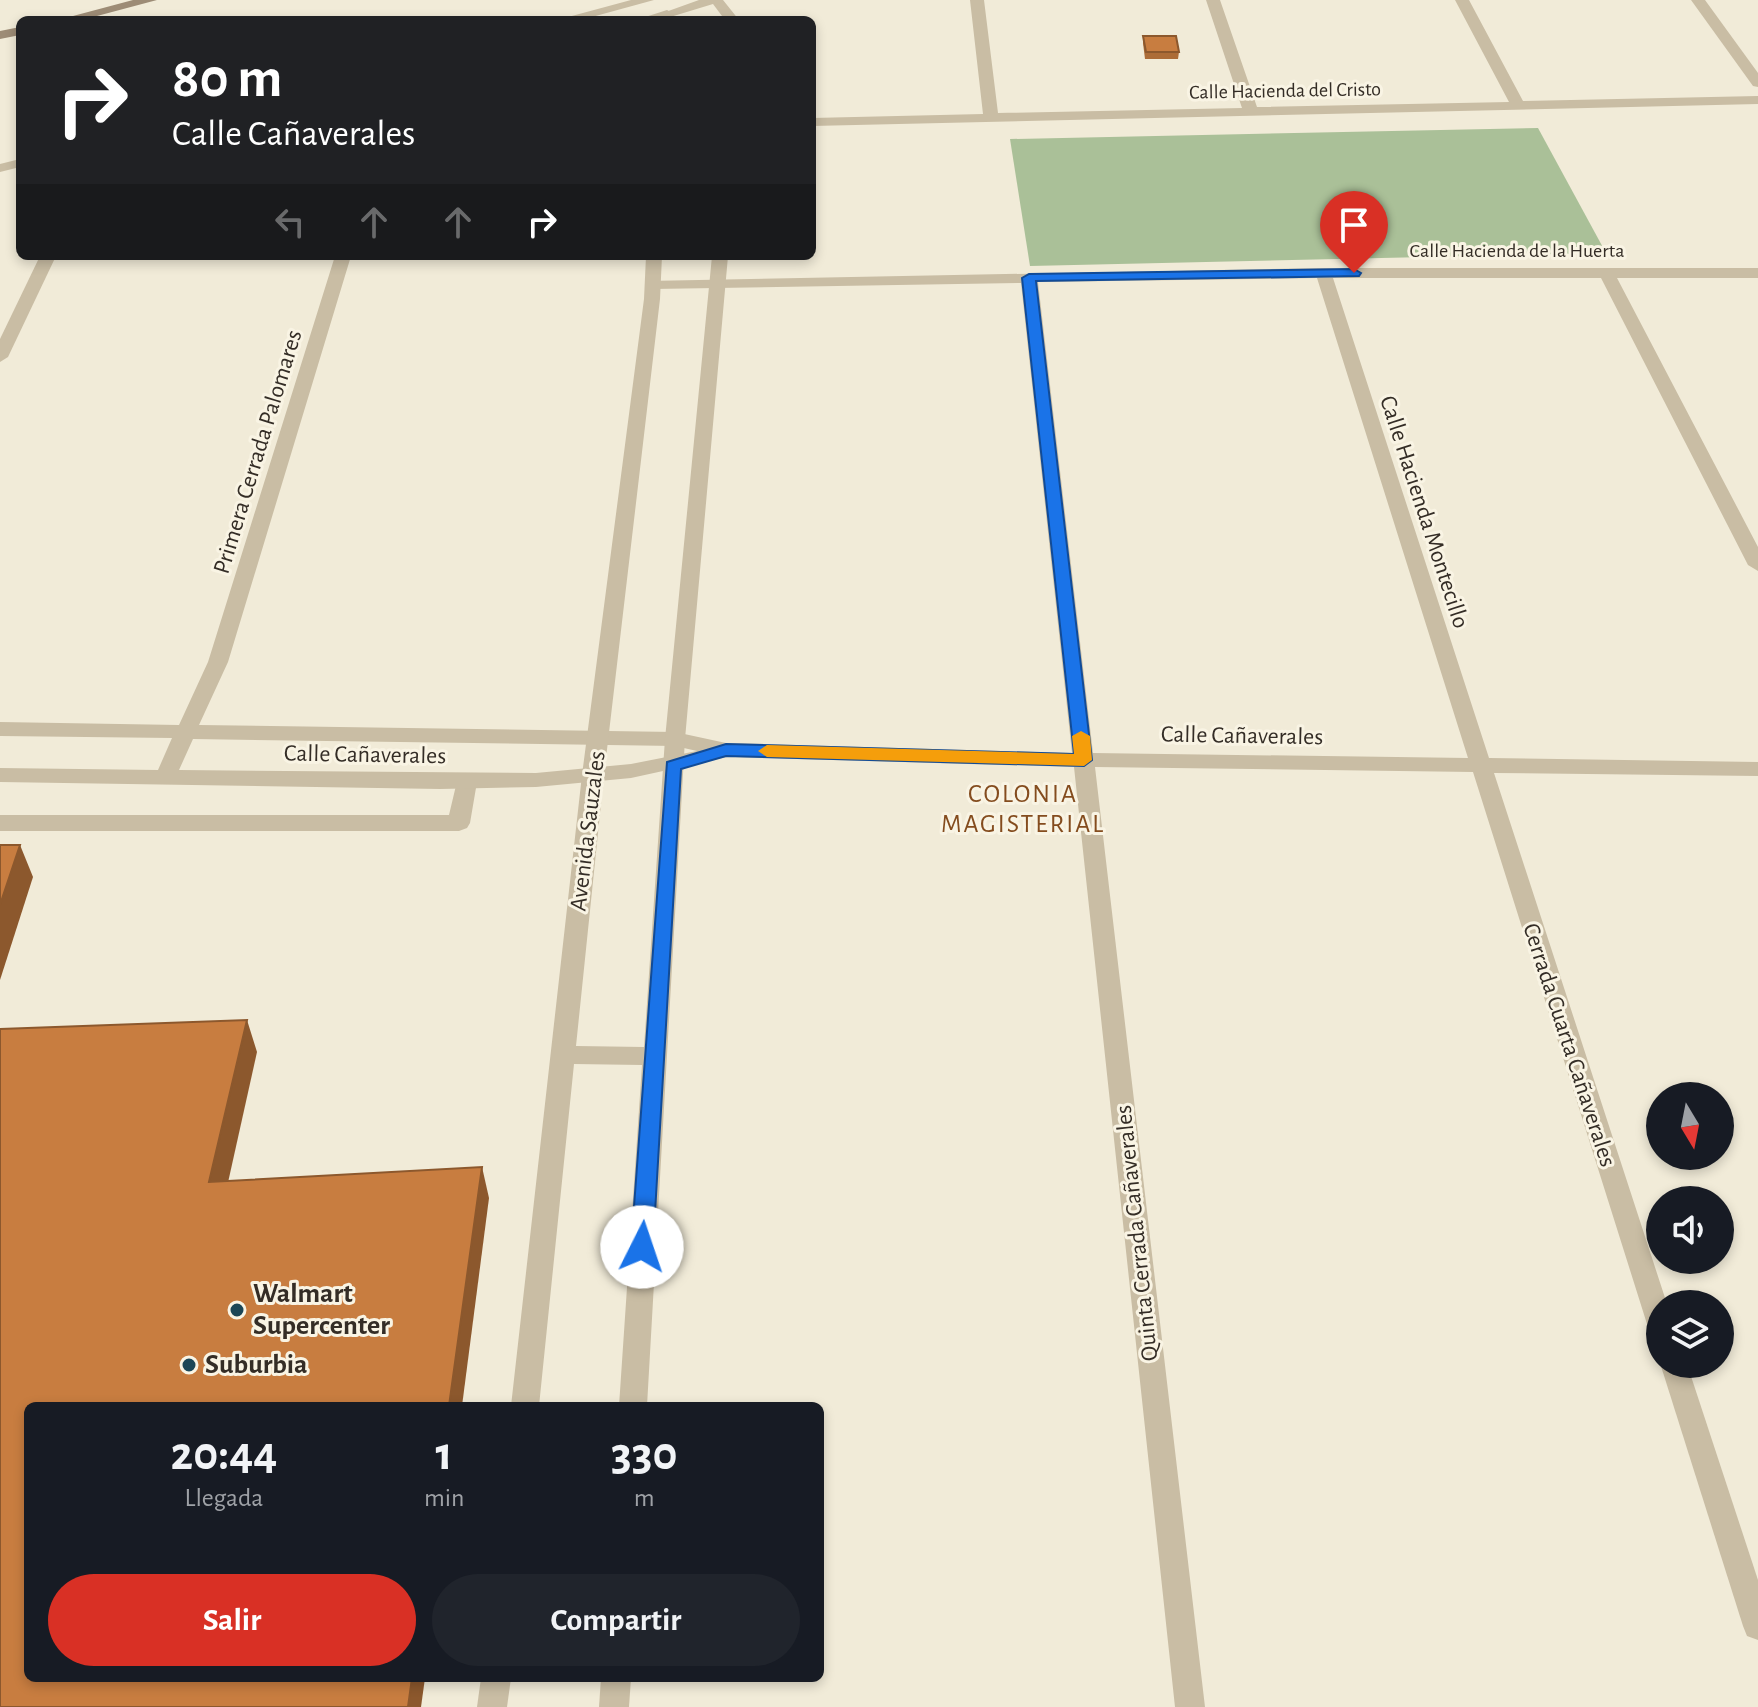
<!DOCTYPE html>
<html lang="es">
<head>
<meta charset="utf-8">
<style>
  body { margin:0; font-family:"Alegreya Sans",sans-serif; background:#20242c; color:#f1f3f6; height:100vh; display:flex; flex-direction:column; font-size:30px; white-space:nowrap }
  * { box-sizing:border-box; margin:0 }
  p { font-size:26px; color:#9ea1a6 }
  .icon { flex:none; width:44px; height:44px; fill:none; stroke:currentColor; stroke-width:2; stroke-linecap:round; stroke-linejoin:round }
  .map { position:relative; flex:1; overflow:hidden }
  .sheet { position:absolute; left:24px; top:1402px; width:800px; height:280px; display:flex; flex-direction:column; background:#171b24; border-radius:12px; box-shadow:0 4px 12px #0003 }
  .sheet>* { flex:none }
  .top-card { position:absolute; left:16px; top:16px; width:800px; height:244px; border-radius:12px; box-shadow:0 4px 12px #0003; background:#202124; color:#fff; overflow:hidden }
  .needle { width:52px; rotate:170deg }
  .fabs { position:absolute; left:1646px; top:1082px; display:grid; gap:16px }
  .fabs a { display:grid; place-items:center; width:88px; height:88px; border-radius:50%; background:#171b24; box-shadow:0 4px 12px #0003; font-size:40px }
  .pin { position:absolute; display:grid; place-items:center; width:68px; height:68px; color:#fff; margin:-82px -34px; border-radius:50% 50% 50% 0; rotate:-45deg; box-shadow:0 0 8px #0007 }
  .pin .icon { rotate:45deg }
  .me { position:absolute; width:88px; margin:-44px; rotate:4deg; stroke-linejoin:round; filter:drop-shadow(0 0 6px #0008) }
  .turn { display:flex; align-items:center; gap:28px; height:168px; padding:0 24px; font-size:36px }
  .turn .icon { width:104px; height:104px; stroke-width:2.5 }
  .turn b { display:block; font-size:56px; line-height:68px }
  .lanes { display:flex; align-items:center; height:76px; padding:0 24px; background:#0003; justify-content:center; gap:40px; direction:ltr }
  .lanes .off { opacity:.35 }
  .eta { display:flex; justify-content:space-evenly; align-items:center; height:136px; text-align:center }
  .eta b { font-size:48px; font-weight:600; line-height:56px }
  .action { display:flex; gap:16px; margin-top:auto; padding:16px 24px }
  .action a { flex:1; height:92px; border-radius:48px; background:#d93025; color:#fff; font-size:32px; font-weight:600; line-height:92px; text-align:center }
  .action a+a { background:#20242c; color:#f1f3f6 }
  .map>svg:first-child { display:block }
</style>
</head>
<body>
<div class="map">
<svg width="1758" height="1707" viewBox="0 0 1758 1707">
  <rect width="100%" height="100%" fill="#f1ebd8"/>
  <path fill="#aac098" d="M1538 128 1606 253 1030 266 1010 139Z"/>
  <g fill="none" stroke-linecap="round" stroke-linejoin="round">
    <path fill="#c9bda4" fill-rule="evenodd" d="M466 775 474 777 477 782 470 823 467 828 459 831H0V815H449L458 777Z"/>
    <g fill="#c9bda4" fill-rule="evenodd">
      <path d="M631 0H654L581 20H557Z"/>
      <path d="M970 0H984L998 113 1242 108 1206 0H1220L1257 107 1509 102 1455 0H1469L1523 101 1758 96V104L812 126V118L983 114Z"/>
      <path d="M1691 0H1705L1758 73V87L1753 86Z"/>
      <path d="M667 10 674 14 672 17 636 20Z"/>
      <path d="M20 159V167L0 172V164Z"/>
      <path d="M40 256H56L8 357 0 362V339Z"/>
      <path d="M335 256H351L228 662 199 725 675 732 726 743 1072 753 1021 283 653 289 645 284 647 281 1323 268H1758V278H1617L1758 547V571L1748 565 1601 278H1333L1489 758 1758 762V776L1494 773 1667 1304H1660V1336L1650 1332 1647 1324 1473 772 1095 767 1205 1707H1175L1074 767 727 757 631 778 536 787 440 789 0 782V768L158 770 172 738 0 736V722L179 725 208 662ZM1317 278 1468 758 1093 753 1038 282ZM193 739 675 746 697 751 631 764 536 773 179 770Z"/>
      <path d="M1660 1363 1687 1364 1758 1580V1640L1747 1636 1743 1626Z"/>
    </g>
    <g fill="#c9bda4" fill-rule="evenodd">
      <path d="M699 0H723L739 20H725L713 4 667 18 660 14Z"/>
      <path d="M646 256H662L660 299 604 775 576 1046 644 1047 665 739 712 256H728L685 739 647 1406H619L642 1065 574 1064 539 1406H511L582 775 644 299Z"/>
      <path d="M481 1678H511L507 1707H477Z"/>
      <path d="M601 1678H631L629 1707H599Z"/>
    </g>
    <g fill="#9d8c76" fill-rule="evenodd">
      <path d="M133 0H157L82 20H58Z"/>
      <path d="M20 27V35L0 39V31Z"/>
    </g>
  </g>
  <path fill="#ac6c37" d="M1143 36 1179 52 1178 59H1145L1143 43Z"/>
  <g fill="#8c582d">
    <path d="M20 845 33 877 0 980V905Z"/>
    <path d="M247 1020 257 1052 221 1214 209 1182Z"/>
    <path d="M482 1167 489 1198 462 1406H449Z"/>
    <path d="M412 1678H425L421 1707H408Z"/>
  </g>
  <g fill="#c87d40" stroke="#8c582d" stroke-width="2">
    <path d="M1143 36H1176L1179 52H1146Z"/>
    <path d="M0 845H20L0 905Z"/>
    <path d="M247 1020 209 1182 482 1167 449 1406H28V1678H412L408 1707H0V1029Z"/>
  </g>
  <path fill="#1a73e8" stroke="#114b97" stroke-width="2" d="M1354 269 1361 273 1359 276 1036 281 1092 760 1084 766 726 756 681 769 653 1247 650 1253 642 1256 635 1253 631 1247 667 762 726 744 1074 754 1022 278 1029 274Z"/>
  <path fill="#f59e0b" d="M1081 731 1090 736 1092 760 1084 766 767 757 758 751 767 745 1074 754 1072 736Z"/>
  <g fill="#1b4656" stroke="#f9f4e4" stroke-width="3">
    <circle cx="237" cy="1310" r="8"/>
    <circle cx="189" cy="1365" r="8"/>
  </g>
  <g text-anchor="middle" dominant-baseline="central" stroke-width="6" stroke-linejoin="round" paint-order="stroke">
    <g font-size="20" fill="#342d26" stroke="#f9f4e4">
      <text transform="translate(1285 91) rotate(-1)">Calle Hacienda del Cristo</text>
      <text x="1517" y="251">Calle Hacienda de la Huerta</text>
    </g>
    <g font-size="24" fill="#342d26" stroke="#f9f4e4">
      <text transform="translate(258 452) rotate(-73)">Primera Cerrada Palomares</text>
      <text transform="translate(1424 512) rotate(72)">Calle Hacienda Montecillo</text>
      <text transform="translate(1242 736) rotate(1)">Calle Cañaverales</text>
      <text transform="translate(365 755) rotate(1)">Calle Cañaverales</text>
      <text transform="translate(588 831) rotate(-83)">Avenida Sauzales</text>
      <text transform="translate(1569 1045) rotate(72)">Cerrada Cuarta Cañaverales</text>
      <text transform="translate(1137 1233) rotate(-96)">Quinta Cerrada Cañaverales</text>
    </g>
    <g font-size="26" letter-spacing="2" fill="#844c1e" stroke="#f9f4e4">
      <text x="1023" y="794">COLONIA<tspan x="1023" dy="30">MAGISTERIAL</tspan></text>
    </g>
    <g font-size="28" font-weight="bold" fill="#342d26" stroke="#f9f4e4" text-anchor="start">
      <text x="253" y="1294">Walmart<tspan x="253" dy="32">Supercenter</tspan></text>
      <text x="205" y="1365">Suburbia</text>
    </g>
  </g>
</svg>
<div class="fabs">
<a><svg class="needle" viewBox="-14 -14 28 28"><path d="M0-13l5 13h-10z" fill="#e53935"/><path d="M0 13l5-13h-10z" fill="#9ea1a6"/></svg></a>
<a><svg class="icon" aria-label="sound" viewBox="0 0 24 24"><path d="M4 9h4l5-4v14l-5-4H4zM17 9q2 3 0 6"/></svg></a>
<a><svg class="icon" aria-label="layers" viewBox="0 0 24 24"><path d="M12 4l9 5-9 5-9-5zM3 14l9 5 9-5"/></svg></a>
</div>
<div class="pin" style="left:1354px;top:273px;background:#d93025"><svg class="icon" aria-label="arrive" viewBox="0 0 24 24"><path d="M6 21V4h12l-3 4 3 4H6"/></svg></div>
<svg class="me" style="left:642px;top:1247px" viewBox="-20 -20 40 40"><circle r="19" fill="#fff"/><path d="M0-13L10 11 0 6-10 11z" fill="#1a73e8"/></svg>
<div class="top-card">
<div class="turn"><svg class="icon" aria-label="right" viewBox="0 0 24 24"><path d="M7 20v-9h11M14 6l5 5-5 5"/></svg><div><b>80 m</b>Calle Cañaverales</div></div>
<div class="lanes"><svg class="icon off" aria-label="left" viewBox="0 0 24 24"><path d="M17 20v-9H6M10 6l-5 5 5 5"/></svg><svg class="icon off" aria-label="ahead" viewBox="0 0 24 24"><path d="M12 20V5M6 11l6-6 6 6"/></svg><svg class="icon off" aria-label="ahead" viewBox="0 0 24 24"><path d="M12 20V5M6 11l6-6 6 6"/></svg><svg class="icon" aria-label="right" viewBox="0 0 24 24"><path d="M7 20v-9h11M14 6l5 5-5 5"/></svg></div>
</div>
<section class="sheet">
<div class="eta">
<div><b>20:44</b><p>Llegada</p></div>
<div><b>1</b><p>min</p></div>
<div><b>330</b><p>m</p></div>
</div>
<div class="action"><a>Salir</a><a>Compartir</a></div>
</section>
</div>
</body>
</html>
